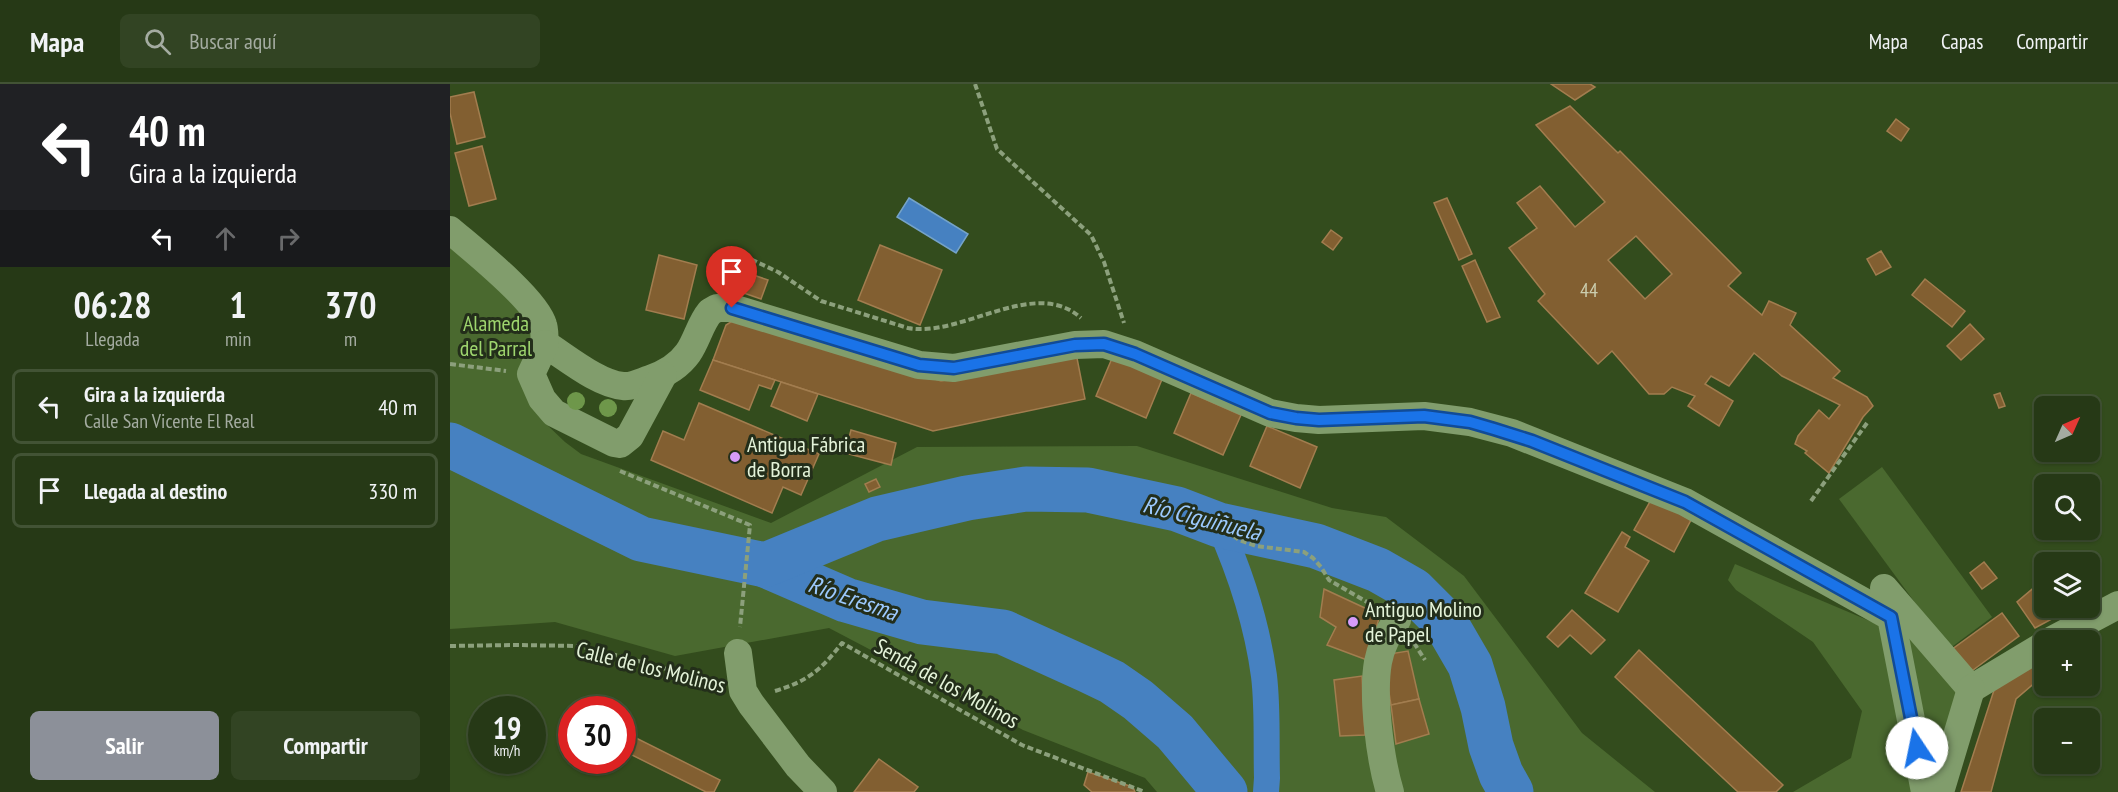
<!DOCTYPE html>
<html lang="es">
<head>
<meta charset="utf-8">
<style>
  body { margin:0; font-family:"PT Sans Narrow",sans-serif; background:#324423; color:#f1f3f6; height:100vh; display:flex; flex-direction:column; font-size:22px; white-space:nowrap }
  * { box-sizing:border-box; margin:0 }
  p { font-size:20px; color:#a4aca1 }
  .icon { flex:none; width:33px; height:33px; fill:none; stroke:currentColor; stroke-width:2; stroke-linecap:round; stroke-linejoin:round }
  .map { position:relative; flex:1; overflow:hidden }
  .sheet { display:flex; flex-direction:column; background:#263916; width:450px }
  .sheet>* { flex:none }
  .top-card { background:#202124; color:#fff; overflow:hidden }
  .needle { width:39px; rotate:45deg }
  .controls { position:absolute; left:1584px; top:312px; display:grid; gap:12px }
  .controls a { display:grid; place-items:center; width:66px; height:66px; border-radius:9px; background:#263916; box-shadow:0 2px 4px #0004,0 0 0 2px #425335; font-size:30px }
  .speed { position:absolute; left:18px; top:612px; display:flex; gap:12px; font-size:30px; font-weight:700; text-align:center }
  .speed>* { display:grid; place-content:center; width:78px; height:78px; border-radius:50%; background:#263916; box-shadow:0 2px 4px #0004,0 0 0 2px #425335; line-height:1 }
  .speed small { font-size:15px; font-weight:400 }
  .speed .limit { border:9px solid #d22; background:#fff; color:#111 }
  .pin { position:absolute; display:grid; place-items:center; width:51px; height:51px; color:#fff; margin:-62px -26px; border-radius:50% 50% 50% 0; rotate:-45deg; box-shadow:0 0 6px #0007 }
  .pin .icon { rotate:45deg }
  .me { position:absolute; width:66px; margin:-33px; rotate:349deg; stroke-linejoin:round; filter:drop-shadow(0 0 4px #0008) }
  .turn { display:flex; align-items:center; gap:21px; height:126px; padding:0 30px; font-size:27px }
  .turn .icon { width:78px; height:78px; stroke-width:2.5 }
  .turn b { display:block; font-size:42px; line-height:51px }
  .lanes { display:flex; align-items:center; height:57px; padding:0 30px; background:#0003; justify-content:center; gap:30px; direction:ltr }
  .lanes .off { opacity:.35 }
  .eta { display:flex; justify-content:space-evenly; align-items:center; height:102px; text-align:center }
  .eta b { font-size:36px; font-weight:600; line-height:42px }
  .action { display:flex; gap:12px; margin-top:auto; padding:12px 30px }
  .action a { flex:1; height:69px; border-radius:9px; background:#8c9099; color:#fff; font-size:24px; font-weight:600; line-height:69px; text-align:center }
  .action a+a { background:#324423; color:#f1f3f6 }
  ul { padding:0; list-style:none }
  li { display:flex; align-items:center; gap:18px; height:75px; margin:0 12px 9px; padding:0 18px; border:3px solid #425335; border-radius:9px }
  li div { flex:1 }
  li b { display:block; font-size:22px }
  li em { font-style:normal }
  header { display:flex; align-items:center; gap:36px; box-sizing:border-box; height:84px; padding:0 30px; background:#263916; border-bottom:2px solid #425335 }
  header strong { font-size:28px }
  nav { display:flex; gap:33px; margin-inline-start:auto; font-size:21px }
  .search { width:420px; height:54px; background:#324423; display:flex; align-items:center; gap:15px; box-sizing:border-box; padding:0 21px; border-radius:9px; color:#a4aca1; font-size:22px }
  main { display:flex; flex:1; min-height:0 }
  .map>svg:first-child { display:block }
</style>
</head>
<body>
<header>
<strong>Mapa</strong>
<div class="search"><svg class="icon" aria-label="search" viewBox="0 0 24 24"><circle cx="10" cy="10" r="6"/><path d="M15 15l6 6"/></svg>Buscar aquí</div>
<nav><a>Mapa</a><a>Capas</a><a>Compartir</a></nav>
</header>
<main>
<section class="sheet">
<div class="top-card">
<div class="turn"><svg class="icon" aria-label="left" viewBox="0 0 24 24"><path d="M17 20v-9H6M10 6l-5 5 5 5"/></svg><div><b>40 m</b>Gira a la izquierda</div></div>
<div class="lanes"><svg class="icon" aria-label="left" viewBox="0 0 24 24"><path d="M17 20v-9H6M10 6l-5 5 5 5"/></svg><svg class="icon off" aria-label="ahead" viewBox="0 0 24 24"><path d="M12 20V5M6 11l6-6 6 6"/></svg><svg class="icon off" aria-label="right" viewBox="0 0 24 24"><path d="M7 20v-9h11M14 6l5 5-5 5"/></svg></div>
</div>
<div class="eta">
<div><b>06:28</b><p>Llegada</p></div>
<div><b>1</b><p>min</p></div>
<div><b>370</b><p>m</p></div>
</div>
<ul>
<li><svg class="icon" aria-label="left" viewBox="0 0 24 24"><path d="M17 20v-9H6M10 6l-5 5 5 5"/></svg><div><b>Gira a la izquierda</b><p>Calle San Vicente El Real</p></div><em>40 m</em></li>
<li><svg class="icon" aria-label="arrive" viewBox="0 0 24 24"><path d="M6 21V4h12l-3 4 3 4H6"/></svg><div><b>Llegada al destino</b></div><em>330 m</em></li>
</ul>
<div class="action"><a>Salir</a><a>Compartir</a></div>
</section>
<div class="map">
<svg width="1668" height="708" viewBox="0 0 1668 708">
  <rect width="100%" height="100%" fill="#334c1d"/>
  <g fill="#4a692f">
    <path d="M0 147 86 226 93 337 115 358 131 370 321 439 467 363 687 362 882 424 936 433 1014 492 1132 649 1205 708H707L695 694 573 646 379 544 225 572 105 538 0 545Z"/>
    <path d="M1432 383 1542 533 1499 565 1389 415Z"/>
    <path d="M1285 480 1434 543 1462 708H1343L1401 674 1412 627 1363 558 1286 506 1278 496Z"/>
    <path d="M1454 547 1505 604 1509 616 1485 686Z"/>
  </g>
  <path fill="#4681c1" stroke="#75a3c8" stroke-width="1.5" d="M459 114 518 150 506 169 447 133Z"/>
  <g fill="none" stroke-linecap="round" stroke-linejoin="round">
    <path stroke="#4681c1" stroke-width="26" d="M769 441C790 488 807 540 814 592 818 625 816 661 817 694L816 708"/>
    <g stroke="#4681c1" stroke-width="45">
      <path d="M0 361 191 455 315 481 396 516 472 538 553 548 637 586 662 598 688 616 725 648 775 708"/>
      <path d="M315 481 427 435 517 414 576 405 638 406 727 425 769 441 866 462 928 486 963 506 995 538 1020 581 1033 623 1041 662 1051 690 1061 708"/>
    </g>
  </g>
  <g fill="#825f31" stroke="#a27d4f" stroke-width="1.5" fill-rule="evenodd">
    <path d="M1101 0H1140L1145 3 1125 16Z"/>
    <path d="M24 8 35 53 7 60 0 29V13Z"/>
    <path d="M1120 22 1168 69 1170 67 1291 189 1278 202 1312 231 1319 217 1346 229 1340 241 1390 287 1383 294 1417 313 1423 322 1413 333 1379 389 1355 369 1357 367 1345 360 1348 352 1369 326 1379 335 1390 321 1332 292 1304 269 1279 302 1261 292 1255 300 1283 317 1269 342 1238 322 1245 312 1222 303 1214 310H1199L1162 267 1148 280 1088 217 1095 210 1059 164 1087 144 1067 119 1090 102 1125 143 1155 118 1086 41ZM1186 152 1222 190 1195 215 1158 176Z"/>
    <path d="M1446 35 1459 45 1451 57 1437 47Z"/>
    <path d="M32 62 46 115 19 122 5 69Z"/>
    <path d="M997 114 1022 170 1009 176 984 119Z"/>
    <path d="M881 146 892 154 883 166 872 158Z"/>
    <path d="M430 161 492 186 470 241 408 216Z"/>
    <path d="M1431 167 1441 183 1426 191 1417 175Z"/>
    <path d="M209 171 247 181 234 235 196 226Z"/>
    <path d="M1025 176 1050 233 1037 238 1012 182Z"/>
    <path d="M274 181 318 196 311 215 268 200Z"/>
    <path d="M1475 195 1515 227 1502 243 1462 211Z"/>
    <path d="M287 234 491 297 626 269 635 315 483 347 263 276 276 241Z"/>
    <path d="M1520 240 1534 255 1511 276 1497 262Z"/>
    <path d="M663 272 713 293 696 334 646 312Z"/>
    <path d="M263 276 325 296 321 305 309 301 299 326 250 306Z"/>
    <path d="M331 298 368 310 357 337 321 322Z"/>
    <path d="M741 309 791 331 773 371 724 349Z"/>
    <path d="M1550 309 1555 322 1549 324 1544 311Z"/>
    <path d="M249 319 369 370 351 411 333 403 322 429 201 376 213 347 234 356Z"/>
    <path d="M817 342 867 363 850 404 800 382Z"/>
    <path d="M401 346 446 359 441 381 395 369Z"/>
    <path d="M426 395 430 403 419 408 415 400Z"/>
    <path d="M1202 414 1241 436 1224 468 1184 446Z"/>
    <path d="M1172 448 1180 453 1175 463 1199 477 1168 528 1135 509Z"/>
    <path d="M1534 478 1547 494 1532 505 1520 489Z"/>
    <path d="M1587 501 1594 511V524H1605L1611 530 1585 544 1567 518Z"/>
    <path d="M874 505 930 531 917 576 877 561 886 543 870 533Z"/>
    <path d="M1122 526 1155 556 1141 570 1120 551 1108 563 1097 553Z"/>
    <path d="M1552 529 1569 552 1519 589 1501 566Z"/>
    <path d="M1189 566 1333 701 1326 708H1288L1165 593Z"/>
    <path d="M958 567 969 615 941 621 933 571Z"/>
    <path d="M1594 574V591L1566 615 1541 708H1511L1546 600Z"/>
    <path d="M912 592 915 651 890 652 884 596Z"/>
    <path d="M969 615 979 650 946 660 941 621Z"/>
    <path d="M172 647 270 696 264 708H256L172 666Z"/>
    <path d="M429 675 468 703 464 708H404Z"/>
    <path d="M638 688 683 703 685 708H642L634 701Z"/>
  </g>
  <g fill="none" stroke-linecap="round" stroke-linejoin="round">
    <g stroke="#8ca07c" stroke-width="4" stroke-dasharray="6 3" stroke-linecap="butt">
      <path d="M525 0 547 65 641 151 654 178 674 239"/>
      <path d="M277 164 328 188 371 217 458 244C512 254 584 192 631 234"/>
      <path d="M0 280 56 287"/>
      <path d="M170 387 300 441 290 543"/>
      <path d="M1361 417 1417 339"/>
      <path d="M769 441 789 456 806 462 854 468 863 474 871 483 879 496 924 522"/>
      <path d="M964 559 975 576"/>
      <path d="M0 562 66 561 129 562 181 575 267 599"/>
      <path d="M325 607C358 597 371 586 392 559L572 661 695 708"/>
    </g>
    <g stroke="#819d6c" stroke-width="28">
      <path d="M0 146C22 165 86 215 93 241 95 246 94 254 95 260"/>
      <path d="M95 260C116 273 148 300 173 302 182 303 191 298 200 295 215 290 228 283 238 269 247 256 250 240 260 228L267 224H282L469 281 504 284 625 261 654 260 685 270 820 329 846 334 869 336 974 332 1020 338 1062 349 1235 418 1441 533 1475 708"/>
      <path d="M95 260 81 290 92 315 104 329 164 359 170 360 180 352 213 291"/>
      <path d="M1434 504 1521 605"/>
      <path d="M1602 556 1668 521"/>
      <path d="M288 569 293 607 301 620 348 682 373 708"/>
      <path d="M1521 605 1594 561"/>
      <path d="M940 708C930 675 922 612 928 578 931 562 938 549 947 536"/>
      <path d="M1490 708 1521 605"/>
    </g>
  </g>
  <g fill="#6e974a">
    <circle cx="126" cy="317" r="9"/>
    <circle cx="158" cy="324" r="9"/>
  </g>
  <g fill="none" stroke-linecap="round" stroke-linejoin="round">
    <defs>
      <path id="route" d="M282 224 469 281 504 284 625 261 654 260 685 270 820 329 846 334 869 336 974 332 1020 338 1044 345 1082 357 1235 418 1441 533 1467 664"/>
    </defs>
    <use href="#route" stroke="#114b97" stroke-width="15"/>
    <use href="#route" stroke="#1a73e8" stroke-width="10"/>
  </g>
  <g fill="#d69bfa" stroke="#232e1a" stroke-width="2">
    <circle cx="285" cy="373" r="6"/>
    <circle cx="903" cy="538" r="6"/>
  </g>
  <g text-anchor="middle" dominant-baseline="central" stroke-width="6" stroke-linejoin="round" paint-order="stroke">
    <g font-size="20" fill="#ccceaf">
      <text x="1139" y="206">44</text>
    </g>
    <g font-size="22" fill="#9ed56e" stroke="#232e1a">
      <text x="46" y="239">Alameda<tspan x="46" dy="25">del Parral</tspan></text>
    </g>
    <g font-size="22" fill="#e4f3d9" stroke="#232e1a" text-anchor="start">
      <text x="297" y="360">Antigua Fábrica<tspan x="297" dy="25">de Borra</tspan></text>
      <text x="915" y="525">Antiguo Molino<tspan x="915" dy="25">de Papel</tspan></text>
    </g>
    <g font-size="22" fill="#e4f3d9" stroke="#232e1a">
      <text transform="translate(201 583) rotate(14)">Calle de los Molinos</text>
      <text transform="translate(497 599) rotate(29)">Senda de los Molinos</text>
    </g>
    <g font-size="24" font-style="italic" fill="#9cc9fd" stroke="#232e1a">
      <text transform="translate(752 434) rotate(14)">Río Ciguiñuela</text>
      <text transform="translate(403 514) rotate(19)">Río Eresma</text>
    </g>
  </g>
</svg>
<div class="controls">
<a><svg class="needle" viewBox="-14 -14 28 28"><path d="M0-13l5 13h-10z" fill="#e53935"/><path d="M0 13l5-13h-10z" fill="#a4aca1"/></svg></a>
<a><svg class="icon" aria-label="search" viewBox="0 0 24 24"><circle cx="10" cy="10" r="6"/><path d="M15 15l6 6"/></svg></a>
<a><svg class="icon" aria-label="layers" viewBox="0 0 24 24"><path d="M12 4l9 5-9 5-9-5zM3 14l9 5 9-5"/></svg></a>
<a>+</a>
<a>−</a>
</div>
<div class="speed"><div>19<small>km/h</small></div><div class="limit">30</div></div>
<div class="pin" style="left:282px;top:224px;background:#d93025"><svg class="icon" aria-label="arrive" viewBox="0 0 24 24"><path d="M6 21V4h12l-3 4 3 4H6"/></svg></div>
<svg class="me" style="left:1467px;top:664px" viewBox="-20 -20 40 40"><circle r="19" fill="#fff"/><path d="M0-13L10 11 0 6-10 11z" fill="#1a73e8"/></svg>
</div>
</main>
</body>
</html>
